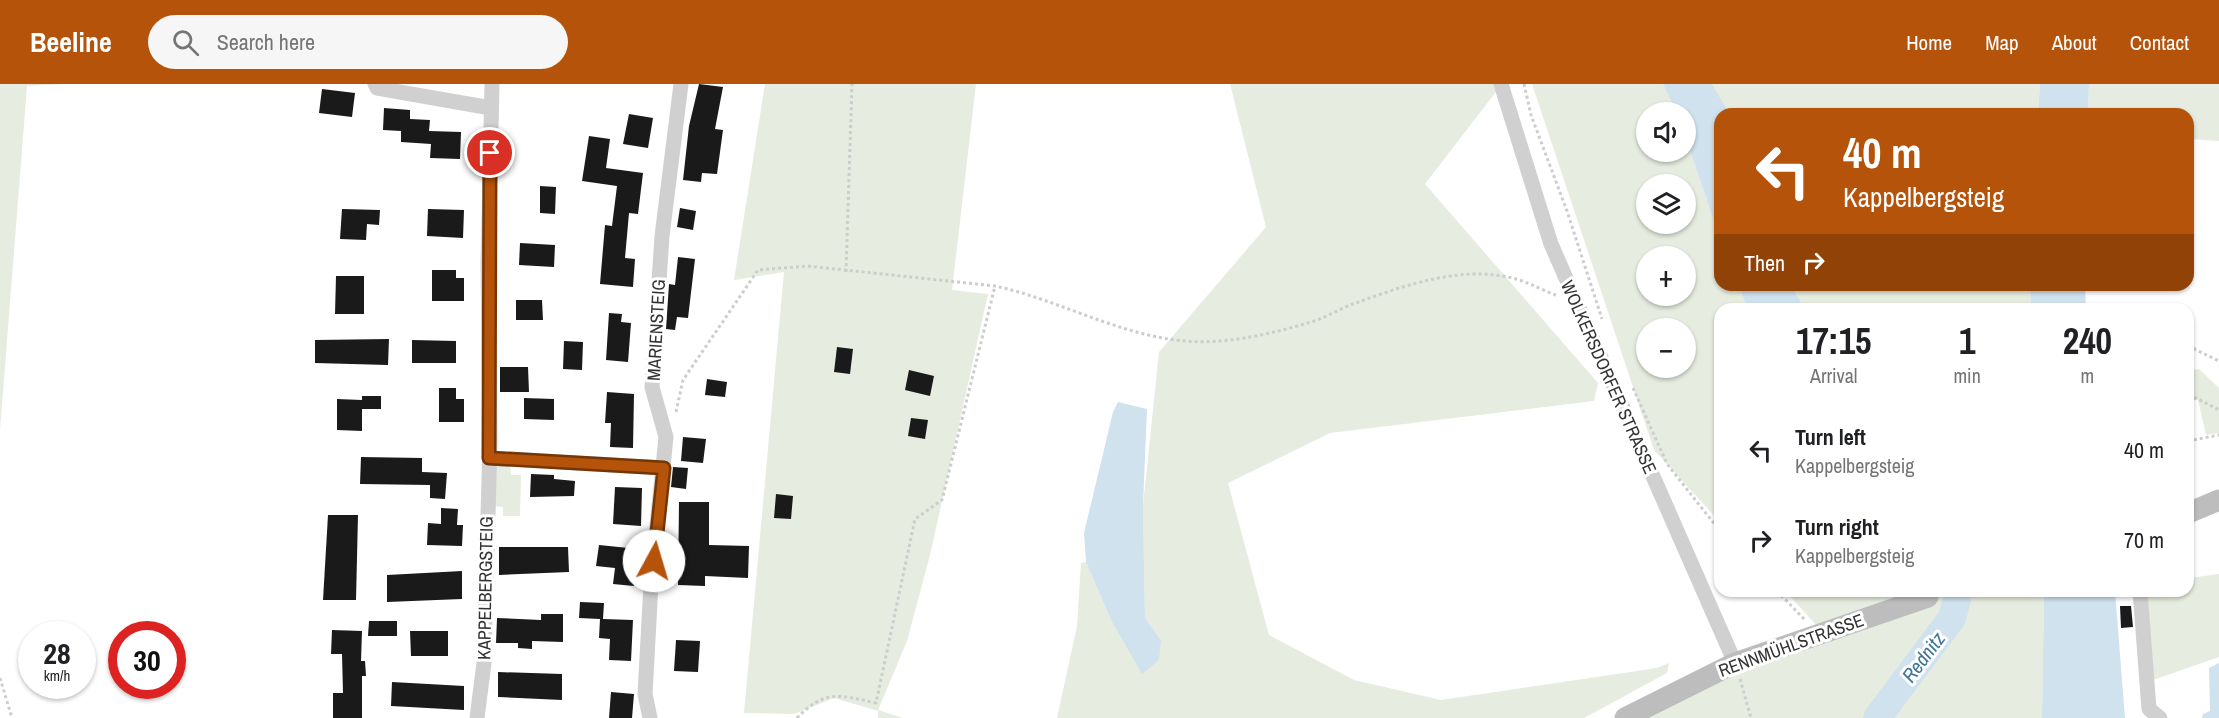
<!DOCTYPE html>
<html lang="en">
<head>
<meta charset="utf-8">
<style>
  body { margin:0; font-family:"Archivo Narrow",sans-serif; background:#f6f6f6; color:#202124; height:100vh; display:flex; flex-direction:column; font-size:22px; white-space:nowrap }
  * { box-sizing:border-box; margin:0 }
  p { font-size:20px; color:#757577 }
  .icon { flex:none; width:33px; height:33px; fill:none; stroke:currentColor; stroke-width:2; stroke-linecap:round; stroke-linejoin:round }
  .map { position:relative; flex:1; overflow:hidden }
  .panel { position:absolute; left:1714px; top:219px; width:480px; height:294px; display:flex; flex-direction:column; background:#fff; border-radius:18px; box-shadow:0 2px 4px #0004 }
  .panel>* { flex:none }
  .top-card { position:absolute; left:1714px; top:24px; width:480px; height:183px; border-radius:18px; box-shadow:0 2px 4px #0004; background:#b45309; color:#fff; overflow:hidden }
  .controls { position:absolute; left:1636px; top:18px; display:grid; gap:12px }
  .controls a { display:grid; place-items:center; width:60px; height:60px; border-radius:50%; background:#fff; box-shadow:0 2px 4px #0004; font-size:30px }
  .speed { position:absolute; left:18px; top:537px; display:flex; gap:12px; font-size:30px; font-weight:700; text-align:center }
  .speed>* { display:grid; place-content:center; width:78px; height:78px; border-radius:50%; background:#fff; box-shadow:0 2px 4px #0004; line-height:1 }
  .speed small { font-size:15px; font-weight:400 }
  .speed .limit { border:9px solid #d22; background:#fff; color:#111 }
  .pin { position:absolute; display:grid; place-items:center; width:51px; height:51px; color:#fff; margin:-26px; border:3px solid #fff; border-radius:50%; box-shadow:0 2px 6px #0007 }
  .me { position:absolute; width:66px; margin:-33px; rotate:6deg; stroke-linejoin:round; filter:drop-shadow(0 0 4px #0008) }
  .turn { display:flex; align-items:center; gap:21px; height:126px; padding:0 30px; font-size:27px }
  .turn .icon { width:78px; height:78px; stroke-width:2.5 }
  .turn b { display:block; font-size:42px; line-height:51px }
  .then { display:flex; align-items:center; height:57px; padding:0 30px; background:#0003; gap:12px; font-size:22px }
  .eta { display:flex; justify-content:space-evenly; align-items:center; height:102px; text-align:center }
  .eta b { font-size:36px; font-weight:700; line-height:42px }
  ul { padding:0; list-style:none }
  li { display:flex; align-items:center; gap:18px; height:90px; padding:0 30px }
  li div { flex:1 }
  li b { display:block; font-size:22px }
  li em { font-style:normal }
  header { display:flex; align-items:center; gap:36px; box-sizing:border-box; height:84px; padding:0 30px; background:#b45309; color:#fff }
  header strong { font-size:28px }
  nav { display:flex; gap:33px; margin-inline-start:auto; font-size:21px }
  .search { width:420px; height:54px; background:#f6f6f6; display:flex; align-items:center; gap:15px; box-sizing:border-box; padding:0 21px; border-radius:33px; color:#757577; font-size:22px }
  .map>svg:first-child { display:block }
</style>
</head>
<body>
<header>
<strong>Beeline</strong>
<div class="search"><svg class="icon" aria-label="search" viewBox="0 0 24 24"><circle cx="10" cy="10" r="6"/><path d="M15 15l6 6"/></svg>Search here</div>
<nav><a>Home</a><a>Map</a><a>About</a><a>Contact</a></nav>
</header>
<div class="map">
<svg width="2219" height="634" viewBox="0 0 2219 634">
  <rect width="100%" height="100%" fill="#fff"/>
  <g fill="#e6ecdf" fill-rule="evenodd">
    <path d="M0 0H64L27 2 0 346Z"/>
    <path d="M765 0H976L952 206 988 210 930 471 907 557 878 626 903 634H878V627L834 614 794 630 744 629 784 188 734 196Z"/>
    <path d="M1230 0H1502L1425 100 1598 299 1594 317 1330 349 1228 399 1269 551 1354 596 1441 616 1657 584 1669 579 1667 589 1584 634H1057L1077 542 1081 479 1086 478 1110 534 1161 556 1145 534 1143 422 1159 268 1266 143Z"/>
    <path d="M1532 0H1663L1676 28H1647V68H1686V55L1720 155V201H1738L1748 225H1720V438L1654 366ZM1647 100H1686V140H1647ZM1647 172H1686V212H1647ZM1647 244H1686V284H1647Z"/>
    <path d="M1712 0H2040L2038 30H1730Z"/>
    <path d="M2089 0H2219V57L2189 55 2188 30H2088Z"/>
    <path d="M1791 201H2030L2031 225H1805Z"/>
    <path d="M2199 285 2219 304V349L2206 351 2198 316 2189 317V287Z"/>
    <path d="M502 380H510L511 391H521L520 432H503V423L493 422 494 384Z"/>
    <path d="M2219 490V573L2150 597 2147 507H2188L2189 494Z"/>
    <path d="M1785 507H2044L2042 634H1641L1679 613 1830 556Z"/>
  </g>
  <g fill="#cfe2ee">
    <path d="M1663 0H1712L1730 30H1720V155L1686 55V28H1676Z"/>
    <path d="M2040 0H2089L2088 30H2038Z"/>
    <path d="M1738 201H1791L1805 225H1748Z"/>
    <path d="M2030 201H2085L2086 225H2031Z"/>
    <path d="M1118 318 1147 325 1143 422 1145 534 1161 556 1159 576 1142 590 1110 534 1086 478 1084 449 1113 328Z"/>
    <path d="M2044 507H2115L2125 634H2042Z"/>
    <path d="M2219 579V634H2202L2203 630 2210 627 2209 584Z"/>
  </g>
  <g fill="none" stroke-linecap="round" stroke-linejoin="round">
    <path stroke="#cfe2ee" stroke-width="28" d="M1877 634 1952 534 1959 507"/>
  </g>
  <g fill="#1a1a1a">
    <path d="M699 0 723 3 715 45 723 46 717 90 702 89 701 98 683 96 689 42Z"/>
    <path d="M322 5 355 9 352 33 319 29Z"/>
    <path d="M384 24 410 26V35L430 36 429 47 461 48 460 75 430 74 431 60 401 58V47L383 46Z"/>
    <path d="M629 30 653 34 648 64 623 60Z"/>
    <path d="M589 52 610 55 606 84 643 89 638 130 629 129 625 174 635 175 633 203 600 200 605 141 612 142 617 102 582 97Z"/>
    <path d="M540 102 556 103 555 130 540 129Z"/>
    <path d="M680 124 696 127 693 146 677 143Z"/>
    <path d="M342 125 380 126 379 141 367 140 366 156 340 155Z"/>
    <path d="M428 125 464 126 463 154 427 152Z"/>
    <path d="M520 159 555 161 554 183 519 181Z"/>
    <path d="M678 173 695 175 688 234 677 233 675 246 666 245 669 200 675 201Z"/>
    <path d="M432 186H456V194H464V217H432Z"/>
    <path d="M336 192H364V230H335Z"/>
    <path d="M516 216H542L543 236H516Z"/>
    <path d="M609 229 622 230 621 238 631 239 628 278 606 276Z"/>
    <path d="M389 255 388 281 315 279V256Z"/>
    <path d="M412 256 456 257V279H412Z"/>
    <path d="M564 257 583 258 582 286 563 285Z"/>
    <path d="M837 263 853 265 850 290 834 288Z"/>
    <path d="M500 283H528L529 308H500Z"/>
    <path d="M909 286 934 292 930 312 905 306Z"/>
    <path d="M707 295 727 298 725 313 705 311Z"/>
    <path d="M439 304H456V315H464V338H439Z"/>
    <path d="M607 308 634 310 633 364 610 363 611 339H605Z"/>
    <path d="M362 312H381V325H362V347L337 346V315L362 316Z"/>
    <path d="M524 314 554 315V336L524 335Z"/>
    <path d="M911 334 928 336 925 355 908 352Z"/>
    <path d="M683 353 706 355 703 379 681 377Z"/>
    <path d="M361 373 422 374V388L447 389 445 415 430 414V401L360 400Z"/>
    <path d="M673 383 688 384 686 405 671 403Z"/>
    <path d="M531 390 554 391V395L575 397 574 412 530 413Z"/>
    <path d="M615 403 642 404 641 442 613 440Z"/>
    <path d="M776 410 793 412 791 435 774 434Z"/>
    <path d="M679 418H709V461L749 462 748 494 705 492V502L678 501Z"/>
    <path d="M441 424 458 425 457 441H463L462 462 427 461 428 439 441 440Z"/>
    <path d="M328 431H358L356 516H323Z"/>
    <path d="M599 461 638 465 634 502 613 500 615 484 596 482Z"/>
    <path d="M499 463H568L569 488 499 491Z"/>
    <path d="M462 487V515L387 518V491Z"/>
    <path d="M580 518 604 519 603 535 633 536 631 577 609 576 610 555 599 554 600 535 579 534Z"/>
    <path d="M2120 522H2131L2133 543 2121 544Z"/>
    <path d="M541 530H563V558L532 557V565L518 564V559H496L497 534 541 536Z"/>
    <path d="M369 537H397V552H368Z"/>
    <path d="M332 546 362 547 361 577H365L366 592H362V634H333V609H343L342 570H331Z"/>
    <path d="M410 547H448V572H411Z"/>
    <path d="M676 556 700 557 698 588 674 587Z"/>
    <path d="M498 588 562 590V616L498 613Z"/>
    <path d="M392 598 464 602V626L391 622Z"/>
    <path d="M611 608 634 610 632 634H609Z"/>
  </g>
  <g fill="none" stroke-linecap="round" stroke-linejoin="round">
    <g stroke="#cdcdcd" stroke-width="3" stroke-dasharray="3 3" stroke-linecap="butt">
      <path d="M1524 0 1531 31 1567 127 1602 235"/>
      <path d="M846 188 852 0"/>
      <path d="M2188 262 2219 277"/>
      <path d="M1633 304 1667 380 1720 447"/>
      <path d="M2188 315 2196 314 2219 326"/>
      <path d="M676 328 683 296 758 186 807 182 995 202C1069 218 1140 264 1218 257 1249 255 1281 247 1311 238 1325 234 1339 225 1353 220 1403 202 1462 180 1516 195 1530 199 1544 207 1558 212"/>
      <path d="M2188 357 2219 351"/>
      <path d="M1777 507 1805 536"/>
      <path d="M0 594 12 634"/>
      <path d="M1740 595 1751 634"/>
      <path d="M797 634C825 605 839 611 876 619L915 435 942 416 995 202"/>
    </g>
    <g stroke="#d0d0d0" stroke-width="15">
      <path d="M375 0 377 4 491 24"/>
      <path d="M1501 0 1551 160 1735 579"/>
      <path d="M489 374 664 384"/>
      <path d="M2140 507 2149 625 2160 634"/>
      <path d="M477 634 484 579 490 358 488 180 492 0"/>
      <path d="M650 634 645 610 651 500 666 353 652 303 662 152 681 0"/>
    </g>
    <g stroke="#bdbdbd" stroke-width="21">
      <path d="M2188 429 2219 416"/>
      <path d="M1625 634 1735 579 1928 513"/>
    </g>
  </g>
  <g fill="none" stroke-linecap="round" stroke-linejoin="round">
    <defs>
      <path id="route" d="M490 69 489 374 664 384 654 477"/>
    </defs>
    <use href="#route" stroke="#753606" stroke-width="15"/>
    <use href="#route" stroke="#b45309" stroke-width="10"/>
  </g>
  <g text-anchor="middle" dominant-baseline="central" stroke-width="6" stroke-linejoin="round" paint-order="stroke">
    <g font-size="18" fill="#333" stroke="#fff">
      <text transform="translate(656 246) rotate(-87)">MARIENSTEIG</text>
      <text transform="translate(1609 293) rotate(66)">WOLKERSDORFER STRASSE</text>
      <text transform="translate(485 504) rotate(-89)">KAPPELBERGSTEIG</text>
      <text transform="translate(1791 561) rotate(-20)">RENNMÜHLSTRASSE</text>
    </g>
    <g font-size="20" font-style="italic" fill="#3f7597" stroke="#fff">
      <text transform="translate(1923 573) rotate(-53)">Rednitz</text>
    </g>
  </g>
</svg>
<div class="controls">
<a><svg class="icon" aria-label="sound" viewBox="0 0 24 24"><path d="M4 9h4l5-4v14l-5-4H4zM17 9q2 3 0 6"/></svg></a>
<a><svg class="icon" aria-label="layers" viewBox="0 0 24 24"><path d="M12 4l9 5-9 5-9-5zM3 14l9 5 9-5"/></svg></a>
<a>+</a>
<a>−</a>
</div>
<div class="speed"><div>28<small>km/h</small></div><div class="limit">30</div></div>
<div class="pin" style="left:490px;top:69px;background:#d93025"><svg class="icon" aria-label="arrive" viewBox="0 0 24 24"><path d="M6 21V4h12l-3 4 3 4H6"/></svg></div>
<svg class="me" style="left:654px;top:477px" viewBox="-20 -20 40 40"><circle r="19" fill="#fff"/><path d="M0-13L10 11 0 6-10 11z" fill="#b45309"/></svg>
<div class="top-card">
<div class="turn"><svg class="icon" aria-label="left" viewBox="0 0 24 24"><path d="M17 20v-9H6M10 6l-5 5 5 5"/></svg><div><b>40 m</b>Kappelbergsteig</div></div>
<div class="then">Then<svg class="icon" aria-label="right" viewBox="0 0 24 24"><path d="M7 20v-9h11M14 6l5 5-5 5"/></svg></div>
</div>
<section class="panel">
<div class="eta">
<div><b>17:15</b><p>Arrival</p></div>
<div><b>1</b><p>min</p></div>
<div><b>240</b><p>m</p></div>
</div>
<ul>
<li><svg class="icon" aria-label="left" viewBox="0 0 24 24"><path d="M17 20v-9H6M10 6l-5 5 5 5"/></svg><div><b>Turn left</b><p>Kappelbergsteig</p></div><em>40 m</em></li>
<li><svg class="icon" aria-label="right" viewBox="0 0 24 24"><path d="M7 20v-9h11M14 6l5 5-5 5"/></svg><div><b>Turn right</b><p>Kappelbergsteig</p></div><em>70 m</em></li>
</ul>
</section>
</div>
</body>
</html>
